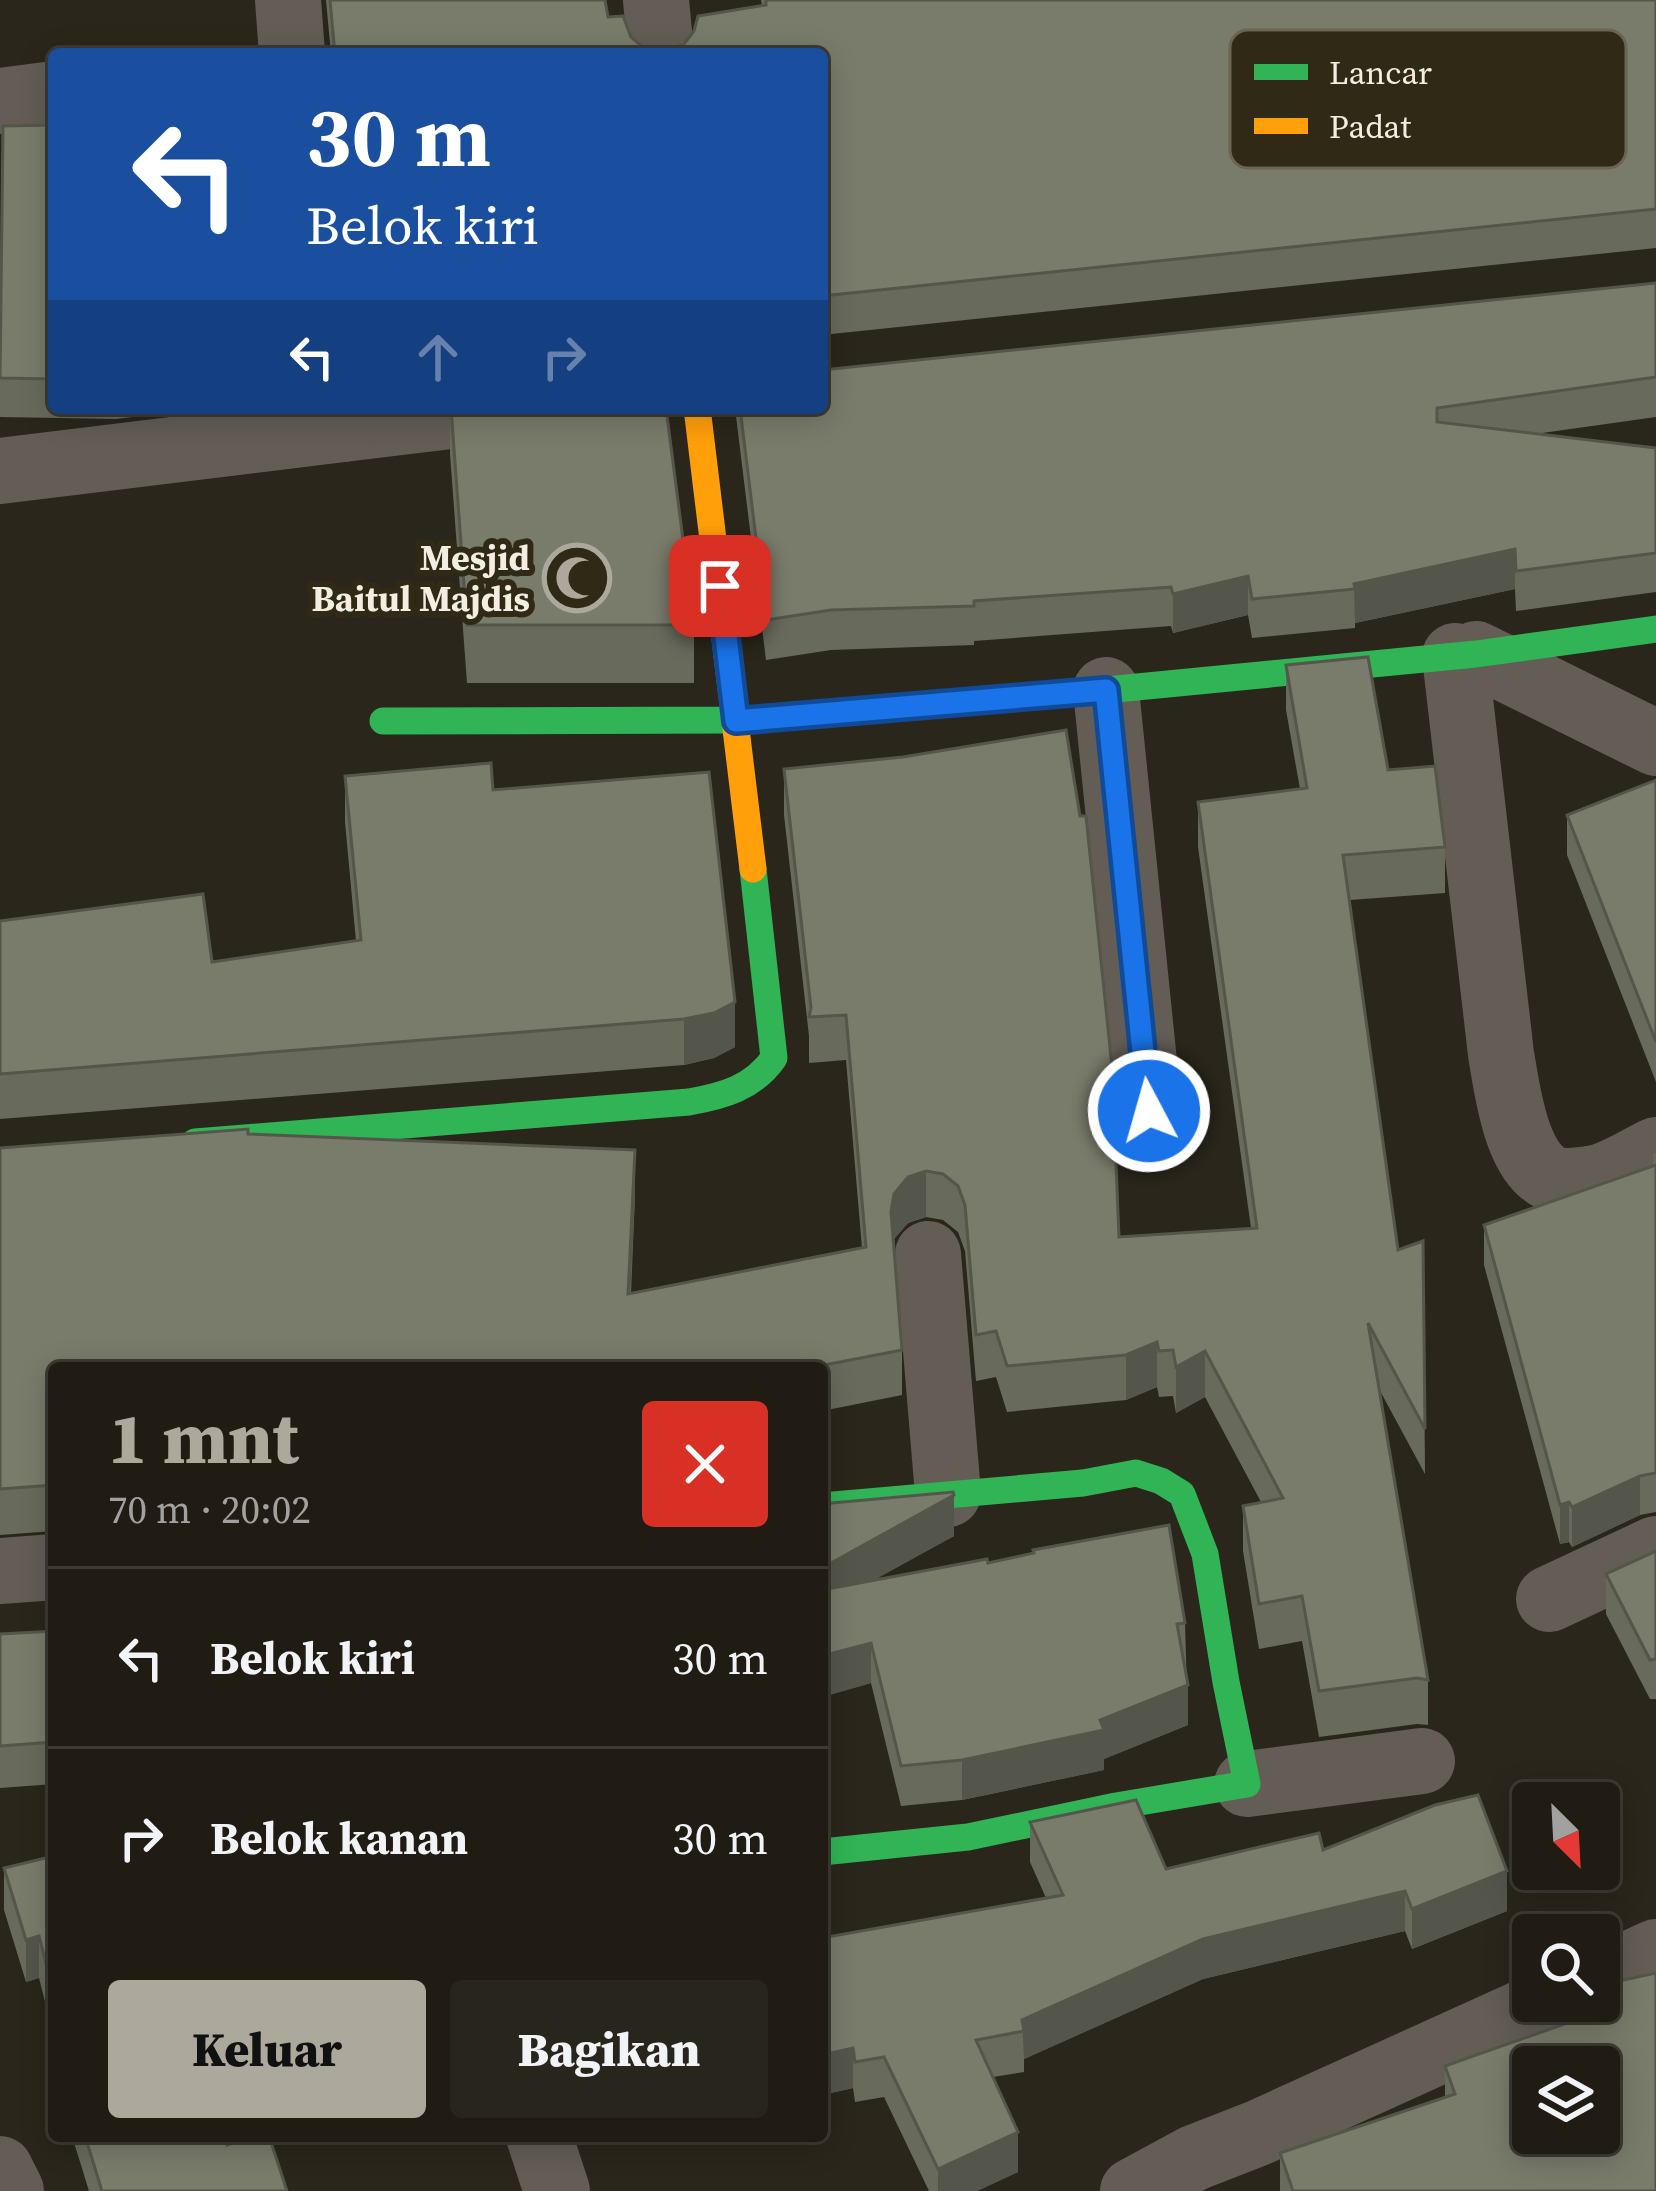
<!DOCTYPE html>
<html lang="id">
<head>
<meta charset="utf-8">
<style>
  body { margin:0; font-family:"Source Serif 4",serif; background:#28251d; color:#f1f3f6; height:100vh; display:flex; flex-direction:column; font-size:45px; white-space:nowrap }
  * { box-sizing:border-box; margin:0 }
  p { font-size:39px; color:#a2a1a0 }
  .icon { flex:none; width:66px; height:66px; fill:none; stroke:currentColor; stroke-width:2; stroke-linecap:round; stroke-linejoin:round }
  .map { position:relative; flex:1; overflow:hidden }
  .sheet { position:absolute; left:48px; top:1362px; width:780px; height:780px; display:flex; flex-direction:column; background:#201c14; border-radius:12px; box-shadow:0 6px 30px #0003,0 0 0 3px #3d3a34 }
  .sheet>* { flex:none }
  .top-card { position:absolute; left:48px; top:48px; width:780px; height:366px; border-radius:12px; box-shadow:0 6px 30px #0003,0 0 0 3px #3d3a34; background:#1a4fa0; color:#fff; overflow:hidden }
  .needle { width:78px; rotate:156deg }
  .controls { position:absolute; left:1512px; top:1782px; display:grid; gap:24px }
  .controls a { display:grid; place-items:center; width:108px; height:108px; border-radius:12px; background:#201c14; box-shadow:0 6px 30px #0003,0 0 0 3px #3d3a34; font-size:60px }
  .pin { position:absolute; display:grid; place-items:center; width:102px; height:102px; color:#fff; margin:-51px; border-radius:24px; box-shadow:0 6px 18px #0006 }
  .me { position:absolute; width:132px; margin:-66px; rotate:354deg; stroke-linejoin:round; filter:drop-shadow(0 0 9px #0008) }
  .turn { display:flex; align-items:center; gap:42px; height:252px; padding:0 60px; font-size:54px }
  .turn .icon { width:156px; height:156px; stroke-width:2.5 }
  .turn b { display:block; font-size:84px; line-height:102px }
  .lanes { display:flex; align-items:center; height:114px; padding:0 60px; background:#0003; justify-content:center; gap:60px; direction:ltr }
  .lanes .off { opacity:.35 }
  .round { display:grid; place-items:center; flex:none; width:126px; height:126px; border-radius:12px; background:#28251d }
  .headline { display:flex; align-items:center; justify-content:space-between; height:204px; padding:0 60px }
  h1 { font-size:72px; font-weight:800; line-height:90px; color:#aca89c }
  .cta { display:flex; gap:24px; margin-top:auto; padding:24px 60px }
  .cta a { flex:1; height:138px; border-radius:12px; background:#aca89c; color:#111; font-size:48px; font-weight:800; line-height:138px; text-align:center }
  .cta a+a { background:#28251d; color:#f1f3f6 }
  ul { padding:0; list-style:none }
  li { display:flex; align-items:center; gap:36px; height:180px; padding:0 60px; border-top:3px solid #3d3a34 }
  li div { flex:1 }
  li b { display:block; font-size:45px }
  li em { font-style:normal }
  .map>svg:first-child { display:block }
</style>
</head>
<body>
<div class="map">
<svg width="1656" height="2191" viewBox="0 0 1656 2191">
  <rect width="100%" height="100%" fill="#2a261b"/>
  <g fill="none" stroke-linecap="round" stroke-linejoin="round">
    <g stroke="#635d56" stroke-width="66">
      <path d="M288 0 292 54"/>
      <path d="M656 0 661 54"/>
      <path d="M0 101 54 94"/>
      <path d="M340 408 343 429 517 408"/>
      <path d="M0 471 343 429"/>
      <path d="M1476 654 1656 743"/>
      <path d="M1455 656 1501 1054C1507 1088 1516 1170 1557 1180 1566 1182 1586 1180 1595 1178 1615 1174 1637 1159 1656 1150"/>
      <path d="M1106 690 1149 1111"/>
      <path d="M928 1254 948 1494"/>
      <path d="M0 1571 54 1567"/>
      <path d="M1549 1599 1656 1549"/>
      <path d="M1247 1784 1422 1761"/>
      <path d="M1599 1978 1656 1952"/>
      <path d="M539 2136 557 2191"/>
      <path d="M0 2169 11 2191"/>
      <path d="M1133 2191 1194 2158 1258 2133 1549 2001"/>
    </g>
    <g stroke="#30b455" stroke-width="27">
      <path d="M383 721 736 720 1106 690 1476 654 1656 629"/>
      <path d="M195 1142 689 1102C723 1096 753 1088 774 1058L753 869"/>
      <path d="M822 1506 1083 1483 1136 1473 1161 1481 1182 1494 1205 1554 1226 1682 1247 1784 1116 1806 968 1837 822 1852"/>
    </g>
    <path stroke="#ff9f0a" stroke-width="27" d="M697 408 753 869"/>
  </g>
  <g fill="#686a5c">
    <path d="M326 0H605L608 17 644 48 663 52 684 44 762 6 761 0H1656V248L822 335V54H331Z"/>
    <path d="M54 125V408H206L116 419 0 417V286H2Z"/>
    <path d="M1656 283V417L1535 434 1656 448V592L1516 611 1515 589 1355 623V628L1252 638 1248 615 1173 633 1171 626 974 641V645L831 650 766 660 735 408H822L826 371Z"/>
    <path d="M450 408 694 625V683H467L450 454Z"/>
    <path d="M1286 665 1388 770 1445 847V893L1350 900 1398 1250 1423 1241 1425 1474 1379 1389 1428 1680V1725L1417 1724 1319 1737 1302 1641 1259 1649 1243 1551V1506L1261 1502 1205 1397 1176 1413 1173 1396 1159 1397 1157 1387 1126 1400 1007 1412 996 1377 976 1381 965 1251 958 1232 943 1220 926 1217 908 1223 894 1239 902 1350V1395L822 1411V1368H54V1531L0 1535V1148L248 1134 635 1195 631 1294 862 1248 846 1060 809 1063V1036L784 815V769L1119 1237 1251 1228 1198 847V802L1300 789 1286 710Z"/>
    <path d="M345 776 493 790 735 1047 714 1058 684 1065 0 1119V921L212 962 356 941 345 822Z"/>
    <path d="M1656 780V1082L1567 855V815Z"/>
    <path d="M1656 1153V1512L1640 1515 1572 1547 1569 1542 1560 1544 1484 1265V1225L1653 1166V1154Z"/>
    <path d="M822 1505 954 1536 873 1580 988 1563 1185 1623 1188 1725 1104 1759V1770L962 1800 901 1806 871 1683 822 1697Z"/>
    <path d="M1656 1551V1699H1650L1606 1614V1574Z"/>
    <path d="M54 1631V1784L0 1788V1634Z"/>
    <path d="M1030 1822 1166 1869 1323 1850 1507 1911 1412 1949 1405 1931 1203 1979 1024 2059V2072L993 2077 1018 2172 977 2191H929L884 2097 855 2102 853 2088 822 2095V1938L1046 1898 1030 1862Z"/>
    <path d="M54 1856V2037L39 1978 26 1982 4 1910V1868Z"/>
    <path d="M1605 1984 1656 2191H1280V2153L1445 2097V2066L1605 2009Z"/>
    <path d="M72 2136H225L227 2145 287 2191H89Z"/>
  </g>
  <g fill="#55564b">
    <path d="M1515 549V589L1355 623 1354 584Z"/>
    <path d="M1248 576V615L1173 633V594Z"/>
    <path d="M735 1002V1047L714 1058 684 1065V1019Z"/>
    <path d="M635 1150V1195L628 1340V1294Z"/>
    <path d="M926 1171V1217L908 1223 894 1239 891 1212 894 1194 908 1177Z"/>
    <path d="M1157 1342V1387L1126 1400V1355Z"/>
    <path d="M1205 1351V1397L1176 1413V1367Z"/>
    <path d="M1640 1476V1515L1572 1547V1507Z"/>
    <path d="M954 1495V1536L822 1609V1568Z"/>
    <path d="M1569 1502V1542L1560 1544V1505Z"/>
    <path d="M871 1643V1683L822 1697V1656Z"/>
    <path d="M1188 1685V1725L1104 1759V1770L962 1800V1760L1100 1720Z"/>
    <path d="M1507 1871V1911L1412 1949V1909Z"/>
    <path d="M1405 1891V1931L1203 1979 1024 2059 1022 2020 1203 1939Z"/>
    <path d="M39 1936V1978L26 1982V1940Z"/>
    <path d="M853 2048V2088L822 2095V2055Z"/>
    <path d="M1018 2132V2172L977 2191H938V2169Z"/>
  </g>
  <g fill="#797b6b" stroke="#55564b" stroke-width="3" fill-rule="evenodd">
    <path d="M330 0H605L608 17 623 16 631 37 644 48 663 52 684 44 694 31 698 16 766 5V0H1656V209L822 296V54H335Z"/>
    <path d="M54 125V379L0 378 3 126Z"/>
    <path d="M1656 283V377L1437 408V422L1656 448V553L1516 571 1515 549 1354 584 1355 589 1252 599 1248 576 1173 594 1171 587 974 601V606L831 610 766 620 740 408H822V370Z"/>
    <path d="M451 408H666L694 625H467Z"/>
    <path d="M1368 657 1388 770 1435 766 1445 847 1343 855 1398 1250 1423 1241 1425 1429 1368 1323 1428 1680 1417 1678 1319 1691 1302 1596 1259 1604 1243 1506 1283 1498 1205 1351 1176 1367 1173 1350 1159 1351 1157 1342 1126 1355 1007 1366 996 1331 976 1335 965 1205 958 1186 943 1174 926 1171 908 1177 894 1194 891 1212 902 1350 809 1368H54V1485L0 1489V1148L248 1129V1134L635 1150 628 1294 866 1247 846 1015 809 1017 811 1008 784 769 903 757 1066 730 1080 816H1086L1112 1067 1119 1237 1257 1228 1198 802 1307 788 1286 665Z"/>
    <path d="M491 763 493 790 709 772 735 1002 714 1013 684 1019 0 1074V921L203 894 212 962 361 940 345 776Z"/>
    <path d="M1656 780V1042L1567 815Z"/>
    <path d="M1656 1165V1473L1640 1476 1572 1507 1569 1502 1560 1505 1484 1225Z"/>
    <path d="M953 1492 954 1495 822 1568V1505L832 1503Z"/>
    <path d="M1169 1525 1185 1623 1177 1624 1188 1685 1100 1720 1104 1730 962 1760 901 1766 871 1643 822 1656V1590L987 1559 988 1563 1034 1553 1033 1550Z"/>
    <path d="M1656 1551V1659L1650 1660 1606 1574Z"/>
    <path d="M54 1631V1742L0 1746V1634Z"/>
    <path d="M1478 1795 1507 1871 1412 1909 1405 1891 1203 1939 1022 2020 1024 2031 976 2040 1018 2132 938 2169 884 2057 855 2062 853 2048 822 2055V1938L1063 1895 1030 1822 1136 1800 1166 1869 1319 1833 1323 1850 1435 1805Z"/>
    <path d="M54 1856V1995L39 1936 26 1940 4 1868Z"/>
    <path d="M1656 1973V2191H1293L1280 2153 1455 2094 1445 2066 1610 2008 1605 1984ZM1533 2067H1599V2133H1533Z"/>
    <path d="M85 2136H225L227 2145 256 2136H269L287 2191H102Z"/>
  </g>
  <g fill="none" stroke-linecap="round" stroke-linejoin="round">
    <defs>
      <path id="route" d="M720 586 736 721 1106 690 1149 1111"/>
    </defs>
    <use href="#route" stroke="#114b97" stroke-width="30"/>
    <use href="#route" stroke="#1a73e8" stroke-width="21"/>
  </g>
  <defs>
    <symbol id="mosque-ring" viewBox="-11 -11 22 22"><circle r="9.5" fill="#302915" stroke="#aca89c" stroke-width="1.5"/><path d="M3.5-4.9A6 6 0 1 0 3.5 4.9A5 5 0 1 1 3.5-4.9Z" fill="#aca89c"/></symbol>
  </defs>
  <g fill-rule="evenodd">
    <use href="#mosque-ring" x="539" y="540" width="76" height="76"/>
  </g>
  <g text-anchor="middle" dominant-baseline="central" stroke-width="12" stroke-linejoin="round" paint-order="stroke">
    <g font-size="36" font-weight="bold" fill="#f2eee1" stroke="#302915" text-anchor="end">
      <text x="530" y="557">Mesjid<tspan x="530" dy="41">Baitul Majdis</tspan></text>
    </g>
  </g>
  <rect x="1230" y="30" width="396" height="138" rx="18" fill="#302915" stroke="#6a6452" stroke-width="3"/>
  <rect x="1254" y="64" width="54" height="16" fill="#30b455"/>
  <rect x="1254" y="118" width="54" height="16" fill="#ff9f0a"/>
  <g font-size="33" fill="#f2eee1">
    <text x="1329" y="84">Lancar</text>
    <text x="1329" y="138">Padat</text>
  </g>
</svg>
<div class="controls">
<a><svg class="needle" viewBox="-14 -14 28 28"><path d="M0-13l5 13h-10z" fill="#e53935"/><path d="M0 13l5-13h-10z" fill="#a2a1a0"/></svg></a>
<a><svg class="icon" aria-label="search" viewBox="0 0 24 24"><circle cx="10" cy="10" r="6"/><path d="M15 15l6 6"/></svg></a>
<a><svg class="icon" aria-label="layers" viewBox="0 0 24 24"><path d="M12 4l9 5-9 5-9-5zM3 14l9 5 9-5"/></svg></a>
</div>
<div class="pin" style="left:720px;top:586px;background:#d93025"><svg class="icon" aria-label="arrive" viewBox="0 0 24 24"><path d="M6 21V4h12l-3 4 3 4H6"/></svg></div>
<svg class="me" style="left:1149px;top:1111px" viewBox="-20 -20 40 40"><circle r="17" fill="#1a73e8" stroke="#fff" stroke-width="3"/><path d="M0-11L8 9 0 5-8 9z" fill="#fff"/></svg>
<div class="top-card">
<div class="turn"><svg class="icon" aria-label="left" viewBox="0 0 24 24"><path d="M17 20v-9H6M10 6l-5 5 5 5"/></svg><div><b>30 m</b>Belok kiri</div></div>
<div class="lanes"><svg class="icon" aria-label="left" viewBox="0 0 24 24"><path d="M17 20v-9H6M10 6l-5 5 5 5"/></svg><svg class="icon off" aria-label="ahead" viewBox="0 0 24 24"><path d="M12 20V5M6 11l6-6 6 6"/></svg><svg class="icon off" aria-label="right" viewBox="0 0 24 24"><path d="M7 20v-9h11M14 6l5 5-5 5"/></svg></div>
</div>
<section class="sheet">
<div class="headline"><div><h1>1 mnt</h1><p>70 m · 20:02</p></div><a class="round" style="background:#d93025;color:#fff"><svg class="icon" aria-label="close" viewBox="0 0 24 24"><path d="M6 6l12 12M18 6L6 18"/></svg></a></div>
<ul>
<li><svg class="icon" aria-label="left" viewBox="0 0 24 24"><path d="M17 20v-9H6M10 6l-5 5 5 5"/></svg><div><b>Belok kiri</b></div><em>30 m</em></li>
<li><svg class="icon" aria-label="right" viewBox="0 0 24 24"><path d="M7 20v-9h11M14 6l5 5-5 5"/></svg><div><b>Belok kanan</b></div><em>30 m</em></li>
</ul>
<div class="cta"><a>Keluar</a><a>Bagikan</a></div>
</section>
</div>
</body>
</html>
